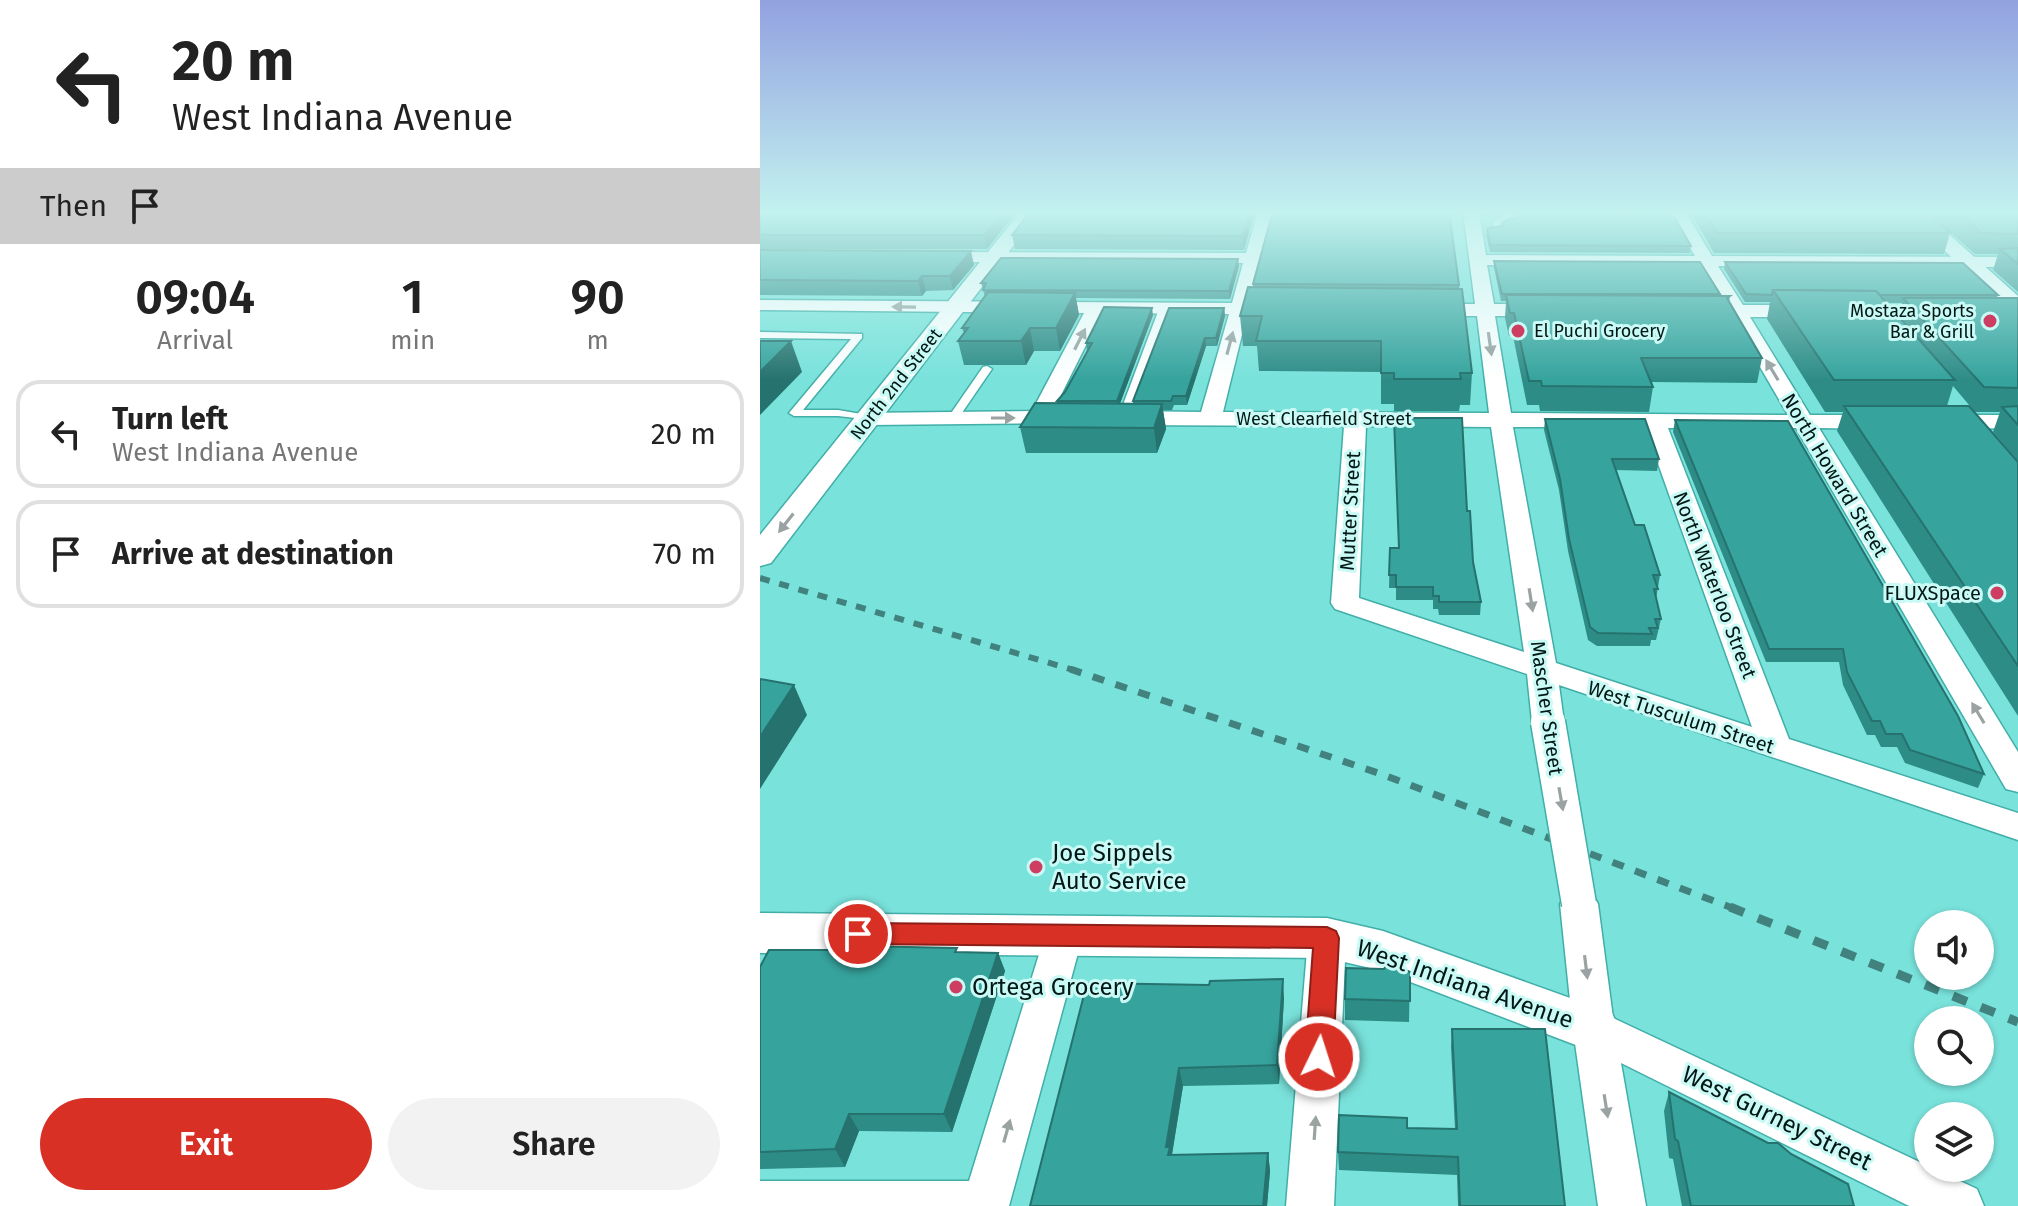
<!DOCTYPE html>
<html lang="en">
<head>
<meta charset="utf-8">
<style>
  body { margin:0; font-family:"Fira Sans",sans-serif; background:#f2f2f2; color:#222; height:100vh; display:flex; flex-direction:column; font-size:30px; white-space:nowrap }
  * { box-sizing:border-box; margin:0 }
  p { font-size:26px; color:#767676 }
  .icon { flex:none; width:44px; height:44px; fill:none; stroke:currentColor; stroke-width:2; stroke-linecap:round; stroke-linejoin:round }
  .map { position:relative; flex:1; overflow:hidden }
  .drawer { display:flex; flex-direction:column; background:#fff; width:760px }
  .drawer>* { flex:none }
  .guide { background:#fff; color:#222; overflow:hidden }
  .buttons { position:absolute; left:1154px; top:910px; display:grid; gap:16px }
  .buttons a { display:grid; place-items:center; width:80px; height:80px; border-radius:50%; background:#fff; box-shadow:0 2px 6px #0004; font-size:40px }
  .pin { position:absolute; display:grid; place-items:center; width:68px; height:68px; color:#fff; margin:-34px; border:4px solid #fff; border-radius:50%; box-shadow:0 2px 8px #0007 }
  .me { position:absolute; width:88px; margin:-44px; rotate:4deg; stroke-linejoin:round; filter:drop-shadow(0 0 6px #0008) }
  .turn { display:flex; align-items:center; gap:28px; height:168px; padding:0 40px; font-size:36px }
  .turn .icon { width:104px; height:104px; stroke-width:2.5 }
  .turn b { display:block; font-size:56px; line-height:68px }
  .then { display:flex; align-items:center; height:76px; padding:0 40px; background:#0003; gap:16px; font-size:30px }
  .eta { display:flex; justify-content:space-evenly; align-items:center; height:136px; text-align:center }
  .eta b { font-size:48px; font-weight:600; line-height:56px }
  .action { display:flex; gap:16px; margin-top:auto; padding:16px 40px }
  .action a { flex:1; height:92px; border-radius:48px; background:#d93025; color:#fff; font-size:32px; font-weight:600; line-height:92px; text-align:center }
  .action a+a { background:#f2f2f2; color:#222 }
  ul { padding:0; list-style:none }
  li { display:flex; align-items:center; gap:24px; height:108px; margin:0 16px 12px; padding:0 24px; border:4px solid #e0e0e0; border-radius:24px }
  li div { flex:1 }
  li b { display:block; font-size:30px }
  li em { font-style:normal }
  main { display:flex; flex:1; min-height:0 }
  .map>svg:first-child { display:block }
</style>
</head>
<body>
<main>
<section class="drawer">
<div class="guide">
<div class="turn"><svg class="icon" aria-label="left" viewBox="0 0 24 24"><path d="M17 20v-9H6M10 6l-5 5 5 5"/></svg><div><b>20 m</b>West Indiana Avenue</div></div>
<div class="then">Then<svg class="icon" aria-label="arrive" viewBox="0 0 24 24"><path d="M6 21V4h12l-3 4 3 4H6"/></svg></div>
</div>
<div class="eta">
<div><b>09:04</b><p>Arrival</p></div>
<div><b>1</b><p>min</p></div>
<div><b>90</b><p>m</p></div>
</div>
<ul>
<li><svg class="icon" aria-label="left" viewBox="0 0 24 24"><path d="M17 20v-9H6M10 6l-5 5 5 5"/></svg><div><b>Turn left</b><p>West Indiana Avenue</p></div><em>20 m</em></li>
<li><svg class="icon" aria-label="arrive" viewBox="0 0 24 24"><path d="M6 21V4h12l-3 4 3 4H6"/></svg><div><b>Arrive at destination</b></div><em>70 m</em></li>
</ul>
<div class="action"><a>Exit</a><a>Share</a></div>
</section>
<div class="map">
<svg width="1258" height="1206" viewBox="0 0 1258 1206">
  <rect width="100%" height="100%" fill="#79e2db"/>
  <g fill="none" stroke-linecap="round" stroke-linejoin="round">
    <defs>
      <g id="service">
        <path d="M741 211H749L750 217 741 222 740 231H734L733 221 742 216Z"/>
        <path d="M404 306 409 309 368 418 363 421 359 420 358 418 399 309Z"/>
        <path d="M0 332 102 334V338L43 410H78L113 416V420L78 416H34L29 413 91 339 0 338Z"/>
        <path d="M227 366 232 369 197 420H189V416L223 367Z"/>
      </g>
      <g id="minor">
        <path d="M498 211H514L490 303H521L530 309 521 315 487 314 463 412 729 413 717 316H667L658 310 667 304H715L703 211H719L726 255 935 256 909 211H925L952 256 1258 257V267L958 266 983 305H1045L1054 311 1045 317H990L1050 415H1116L1127 422 1116 429 1059 428 1258 752V792L1246 789 1036 428H908L1029 739 1258 813V840L799 685 804 722 799 730 788 733 777 730 772 722 767 674 575 609 571 603 584 426 366 425 355 418 366 411 441 412 469 314 342 313 293 411 312 413 315 418 312 423 109 425 98 418 101 413 272 411 324 313 0 310V300L472 303 483 263 177 262 169 257 177 252 486 253ZM727 265 941 266 964 305H939L930 311 939 317H971L1028 415 751 413 735 316H781L790 310 781 304H734ZM606 426 731 427 764 652 599 598ZM753 427H885L992 727 796 663Z"/>
        <path d="M1186 415H1258V429L1178 427 1175 422Z"/>
        <path d="M819 889 832 893 838 904 853 1018 1217 1189 1224 1206H1149L861 1063 886 1206H838L813 1029 800 904 806 893Z"/>
        <path d="M304 919 318 924 323 935 249 1206H0V1181H209L285 935 290 924Z"/>
        <path d="M567 922 581 926 586 938 574 1206H526L548 938 553 926Z"/>
      </g>
      <g id="tertiary">
        <path d="M261 211H280L11 563 0 566V535Z"/>
        <path d="M1143 211H1163L1258 296V315L1250 313Z"/>
        <path d="M0 913 567 918 623 931 852 1013 859 1029 852 1045 834 1052 619 970 567 958 0 953Z"/>
      </g>
    </defs>
    <use href="#service" stroke="#41aea8" stroke-width="3"/>
    <use href="#minor" stroke="#41aea8" stroke-width="3"/>
    <use href="#tertiary" stroke="#41aea8" stroke-width="3"/>
    <use href="#service" fill="#fff" fill-rule="evenodd"/>
    <use href="#minor" fill="#fff" fill-rule="evenodd"/>
    <use href="#tertiary" fill="#fff" fill-rule="evenodd"/>
    <path stroke="#41827e" stroke-width="6" stroke-dasharray="10 10" stroke-linecap="butt" d="M0 578 317 671"/>
    <path stroke="#41827e" stroke-width="7" stroke-dasharray="12 12" stroke-linecap="butt" d="M310 669 621 774 975 909"/>
    <path stroke="#41827e" stroke-width="9" stroke-dasharray="15 15" stroke-linecap="butt" d="M970 907 1258 1022"/>
    <defs>
      <path id="minor-bridge" d="M788 722 819 904"/>
    </defs>
    <use href="#minor-bridge" stroke="#41aea8" stroke-width="37" stroke-linecap="butt"/>
    <use href="#minor-bridge" stroke="#fff" stroke-width="34"/>
  </g>
  <g fill="#2e8c87" fill-rule="evenodd">
    <path d="M2 211H257L227 249H0V212Z"/>
    <path d="M271 211H495L484 250 255 249 252 235Z"/>
    <path d="M930 211H1166L1190 233 1184 254 954 253Z"/>
    <path d="M1166 211H1258V292L1233 270 1238 254H1215Z"/>
    <path d="M853 214 931 246 930 253 730 252 726 235 727 228Z"/>
    <path d="M0 250 214 265 193 290 166 291 162 296 0 295Z"/>
    <path d="M734 261 960 294V296H970L969 302 1002 358 997 383 891 382 893 387 889 412 780 411 779 405H767L753 336H749L745 318 746 301H741L734 268Z"/>
    <path d="M965 262 1238 295 1237 298H1258V461L1233 432 1240 412H1215L1193 386 1187 406 1258 462V716L1077 431 1083 412H1065L1007 319 1010 302H985L964 269ZM1127 303H1142L1138 315Z"/>
    <path d="M479 266 470 299 316 298 319 315 300 351H274L266 365H204L198 341 204 333 202 328 225 297 221 283Z"/>
    <path d="M493 284 699 285 712 373 710 405H700L699 411H634V404H621V372L499 371 497 346H483L480 316 493 287Z"/>
    <path d="M464 308 465 316 457 346H446L427 405H414L412 410H403L406 429 397 453H266L260 427 297 403V401L305 392 327 351 326 343 393 315 360 403H373V401Z"/>
    <path d="M785 419 899 459 897 471 856 470 875 525 900 575 896 599 901 619 896 640H891L890 646H837L828 640 808 551 799 490 784 430Z"/>
    <path d="M915 420 1224 774 1218 788 1145 763 1137 747H1121L1115 735H1107L1083 685 1079 662H1006L913 432Z"/>
    <path d="M707 511 713 562 721 602 720 615H679L678 609H673V600H636V588H629L630 548H638Z"/>
    <path d="M199 952 238 953 245 971 192 1132 99 1131 85 1167 0 1169V967Z"/>
    <path d="M650 972 649 1022 585 1020V999Z"/>
    <path d="M327 983 524 998 519 1084 423 1086 412 1155 508 1153 510 1171 507 1206H270Z"/>
    <path d="M692 1029 805 1206H698L697 1175 579 1170 578 1152 647 1128 695 1129 691 1047Z"/>
    <path d="M909 1092 1094 1206H922L913 1159 909 1158 904 1111Z"/>
  </g>
  <g fill="#26726e">
    <path d="M244 211H257L227 249 224 235Z"/>
    <path d="M491 211H495L484 250 483 236Z"/>
    <path d="M211 251 214 265 193 290 190 276Z"/>
    <path d="M478 259 479 266 470 299 469 291Z"/>
    <path d="M162 276 166 291 162 296 158 281Z"/>
    <path d="M315 293 319 315 300 351 296 328Z"/>
    <path d="M392 308 393 315 358 409 357 401Z"/>
    <path d="M464 308 465 316 457 346 456 338Z"/>
    <path d="M270 328 274 351 266 365 261 341Z"/>
    <path d="M445 338 446 346 427 405 426 396Z"/>
    <path d="M31 341 42 372 0 415V372Z"/>
    <path d="M402 404 406 429 397 453 394 428Z"/>
    <path d="M34 685 47 715 0 789V737Z"/>
    <path d="M238 953 245 971 192 1132 184 1114Z"/>
    <path d="M523 979 524 998 519 1084 517 1065Z"/>
    <path d="M419 1068 423 1086 410 1166 406 1147Z"/>
    <path d="M89 1114 99 1131 85 1167 75 1149Z"/>
    <path d="M508 1153 510 1171 507 1206H503Z"/>
  </g>
  <g fill="#36a39d" stroke="#26726e" stroke-width="2">
    <path d="M2 211H244L224 235H0V212Z"/>
    <path d="M271 211H491L483 236 252 235Z"/>
    <path d="M513 211H689L699 285 493 284Z"/>
    <path d="M778 211H851L853 214 912 213 931 246 730 245 727 228 742 226 744 222Z"/>
    <path d="M944 211H1166L1190 233H957Z"/>
    <path d="M1195 211H1258V234L1222 233Z"/>
    <path d="M1258 248V264L1240 249Z"/>
    <path d="M0 250 211 251 190 276H162L158 281 0 280Z"/>
    <path d="M241 258 478 259 469 291 223 290 226 283H221Z"/>
    <path d="M734 261 940 262 960 294H742Z"/>
    <path d="M965 262 1203 263 1238 295H1120L1116 291 1013 290 1012 295 986 294Z"/>
    <path d="M488 287 702 289 712 373H700L701 379H634V373H621V341H496L502 316H480Z"/>
    <path d="M1013 290 1116 291 1195 380H1074Z"/>
    <path d="M228 292 315 293 296 328H270L261 341H198L208 328H202Z"/>
    <path d="M746 295 970 296 967 298 1002 358H881L893 387 782 386 781 381H769L754 313H750Z"/>
    <path d="M1143 298H1258V388L1224 387Z"/>
    <path d="M344 307 392 308 357 401H297L305 392 332 343H326Z"/>
    <path d="M409 308H464L456 338H445L426 396H413L411 401H373Z"/>
    <path d="M0 341H31L0 372Z"/>
    <path d="M275 403 402 404 394 428 260 427Z"/>
    <path d="M1084 406H1209L1258 462V666Z"/>
    <path d="M1258 406V425L1242 407Z"/>
    <path d="M634 418H702L707 511H710L713 562 721 602H679V596H673V587H636V575H629L630 548H639Z"/>
    <path d="M785 419H885L899 459H852L875 525H884L900 575H893L898 589H894L901 619H895L898 628H889L892 634 838 633 830 627 809 539 800 479Z"/>
    <path d="M915 420 1028 421 1198 716 1224 774 1150 750 1142 734H1126L1120 721H1112L1087 672 1083 649H1009Z"/>
    <path d="M0 679 34 685 0 737Z"/>
    <path d="M98 946 197 948 195 952 238 953 184 1114H89L75 1149 0 1152V967L9 950H97Z"/>
    <path d="M628 962 650 972V1001L585 999 586 968 624 969Z"/>
    <path d="M523 979 517 1065 419 1068 406 1147H410L408 1155 508 1153 503 1206H270L327 983 449 985 450 981Z"/>
    <path d="M692 1029H785L805 1206H700L698 1157 578 1152 579 1115 647 1118V1128L697 1129Z"/>
    <path d="M909 1092 1008 1143H1018L1031 1154 1088 1184 1094 1206H931L918 1141 915 1139Z"/>
  </g>
  <defs><path id="oneway-solid" d="M-6-.8H1V-3.2L6.5 0L1 3.2V.8H-6Z" transform="scale(2)"/></defs>
  <g fill="#9aa2a2">
    <use href="#oneway-solid" transform="translate(144 307) rotate(-179)"/>
    <use href="#oneway-solid" transform="translate(320 339) rotate(-63)"/>
    <use href="#oneway-solid" transform="translate(470 343) rotate(-75)"/>
    <use href="#oneway-solid" transform="translate(730 344) rotate(82)"/>
    <use href="#oneway-solid" transform="translate(1012 370) rotate(-121)"/>
    <use href="#oneway-solid" transform="translate(243 418)"/>
    <use href="#oneway-solid" transform="translate(26 523) rotate(128)"/>
    <use href="#oneway-solid" transform="translate(771 600) rotate(81)"/>
    <use href="#oneway-solid" transform="translate(1218 713) rotate(-121)"/>
    <use href="#oneway-solid" transform="translate(801 799) rotate(80)"/>
    <use href="#oneway-solid" transform="translate(826 967) rotate(83)"/>
    <use href="#oneway-solid" transform="translate(846 1106) rotate(81)"/>
    <use href="#oneway-solid" transform="translate(555 1128) rotate(-86)"/>
    <use href="#oneway-solid" transform="translate(247 1131) rotate(-74)"/>
  </g>
  <linearGradient id="sky" x2="0" y2="1"><stop stop-color="#92a1e0"/><stop offset="0.56" stop-color="#c3f2ef"/><stop offset="1" stop-color="#c3f2ef" stop-opacity="0"/></linearGradient>
  <rect width="1258" height="380" fill="url(#sky)"/>
  <path fill="#d93025" stroke="#8d1f18" stroke-width="2" d="M98 923 567 927 576 931 579 938 573 1057 569 1066 559 1070 549 1066 545 1057 553 948 98 944 89 941 85 934 89 926Z"/>
  <g fill="#ce3e63" stroke="#c9faf5" stroke-width="3">
    <circle cx="1230" cy="321" r="8"/>
    <circle cx="758" cy="331" r="8"/>
    <circle cx="1237" cy="593" r="8"/>
    <circle cx="276" cy="867" r="8"/>
    <circle cx="196" cy="987" r="8"/>
  </g>
  <g text-anchor="middle" dominant-baseline="central" stroke-width="6" stroke-linejoin="round" paint-order="stroke">
    <g font-size="18" fill="#021716" stroke="#c9faf5" text-anchor="end">
      <text x="1214" y="311">Mostaza Sports<tspan x="1214" dy="21">Bar &amp; Grill</tspan></text>
      <text x="774" y="331" text-anchor="start">El Puchi Grocery</text>
    </g>
    <g font-size="18" fill="#021716" stroke="#c9faf5">
      <text transform="translate(136 384) rotate(-52)">North 2nd Street</text>
      <text x="564" y="419">West Clearfield Street</text>
    </g>
    <g font-size="20" fill="#021716" stroke="#c9faf5">
      <text transform="translate(1075 475) rotate(59)">North Howard Street</text>
      <text transform="translate(590 511) rotate(-87)">Mutter Street</text>
      <text transform="translate(955 585) rotate(69)">North Waterloo Street</text>
      <text transform="translate(787 708) rotate(82)">Mascher Street</text>
      <text transform="translate(921 717) rotate(18)">West Tusculum Street</text>
    </g>
    <g font-size="20" fill="#021716" stroke="#c9faf5" text-anchor="end">
      <text x="1221" y="593">FLUXSpace</text>
    </g>
    <g font-size="24" fill="#021716" stroke="#c9faf5" text-anchor="start">
      <text x="292" y="853">Joe Sippels<tspan x="292" dy="28">Auto Service</tspan></text>
      <text x="212" y="987">Ortega Grocery</text>
    </g>
    <g font-size="24" fill="#021716" stroke="#c9faf5">
      <text transform="translate(705 984) rotate(19)">West Indiana Avenue</text>
      <text transform="translate(1017 1118) rotate(26)">West Gurney Street</text>
    </g>
  </g>
</svg>
<div class="buttons">
<a><svg class="icon" aria-label="sound" viewBox="0 0 24 24"><path d="M4 9h4l5-4v14l-5-4H4zM17 9q2 3 0 6"/></svg></a>
<a><svg class="icon" aria-label="search" viewBox="0 0 24 24"><circle cx="10" cy="10" r="6"/><path d="M15 15l6 6"/></svg></a>
<a><svg class="icon" aria-label="layers" viewBox="0 0 24 24"><path d="M12 4l9 5-9 5-9-5zM3 14l9 5 9-5"/></svg></a>
</div>
<div class="pin" style="left:98px;top:934px;background:#d93025"><svg class="icon" aria-label="arrive" viewBox="0 0 24 24"><path d="M6 21V4h12l-3 4 3 4H6"/></svg></div>
<svg class="me" style="left:559px;top:1057px" viewBox="-20 -20 40 40"><circle r="17" fill="#d93025" stroke="#fff" stroke-width="3"/><path d="M0-11L8 9 0 5-8 9z" fill="#fff"/></svg>
</div>
</main>
</body>
</html>
